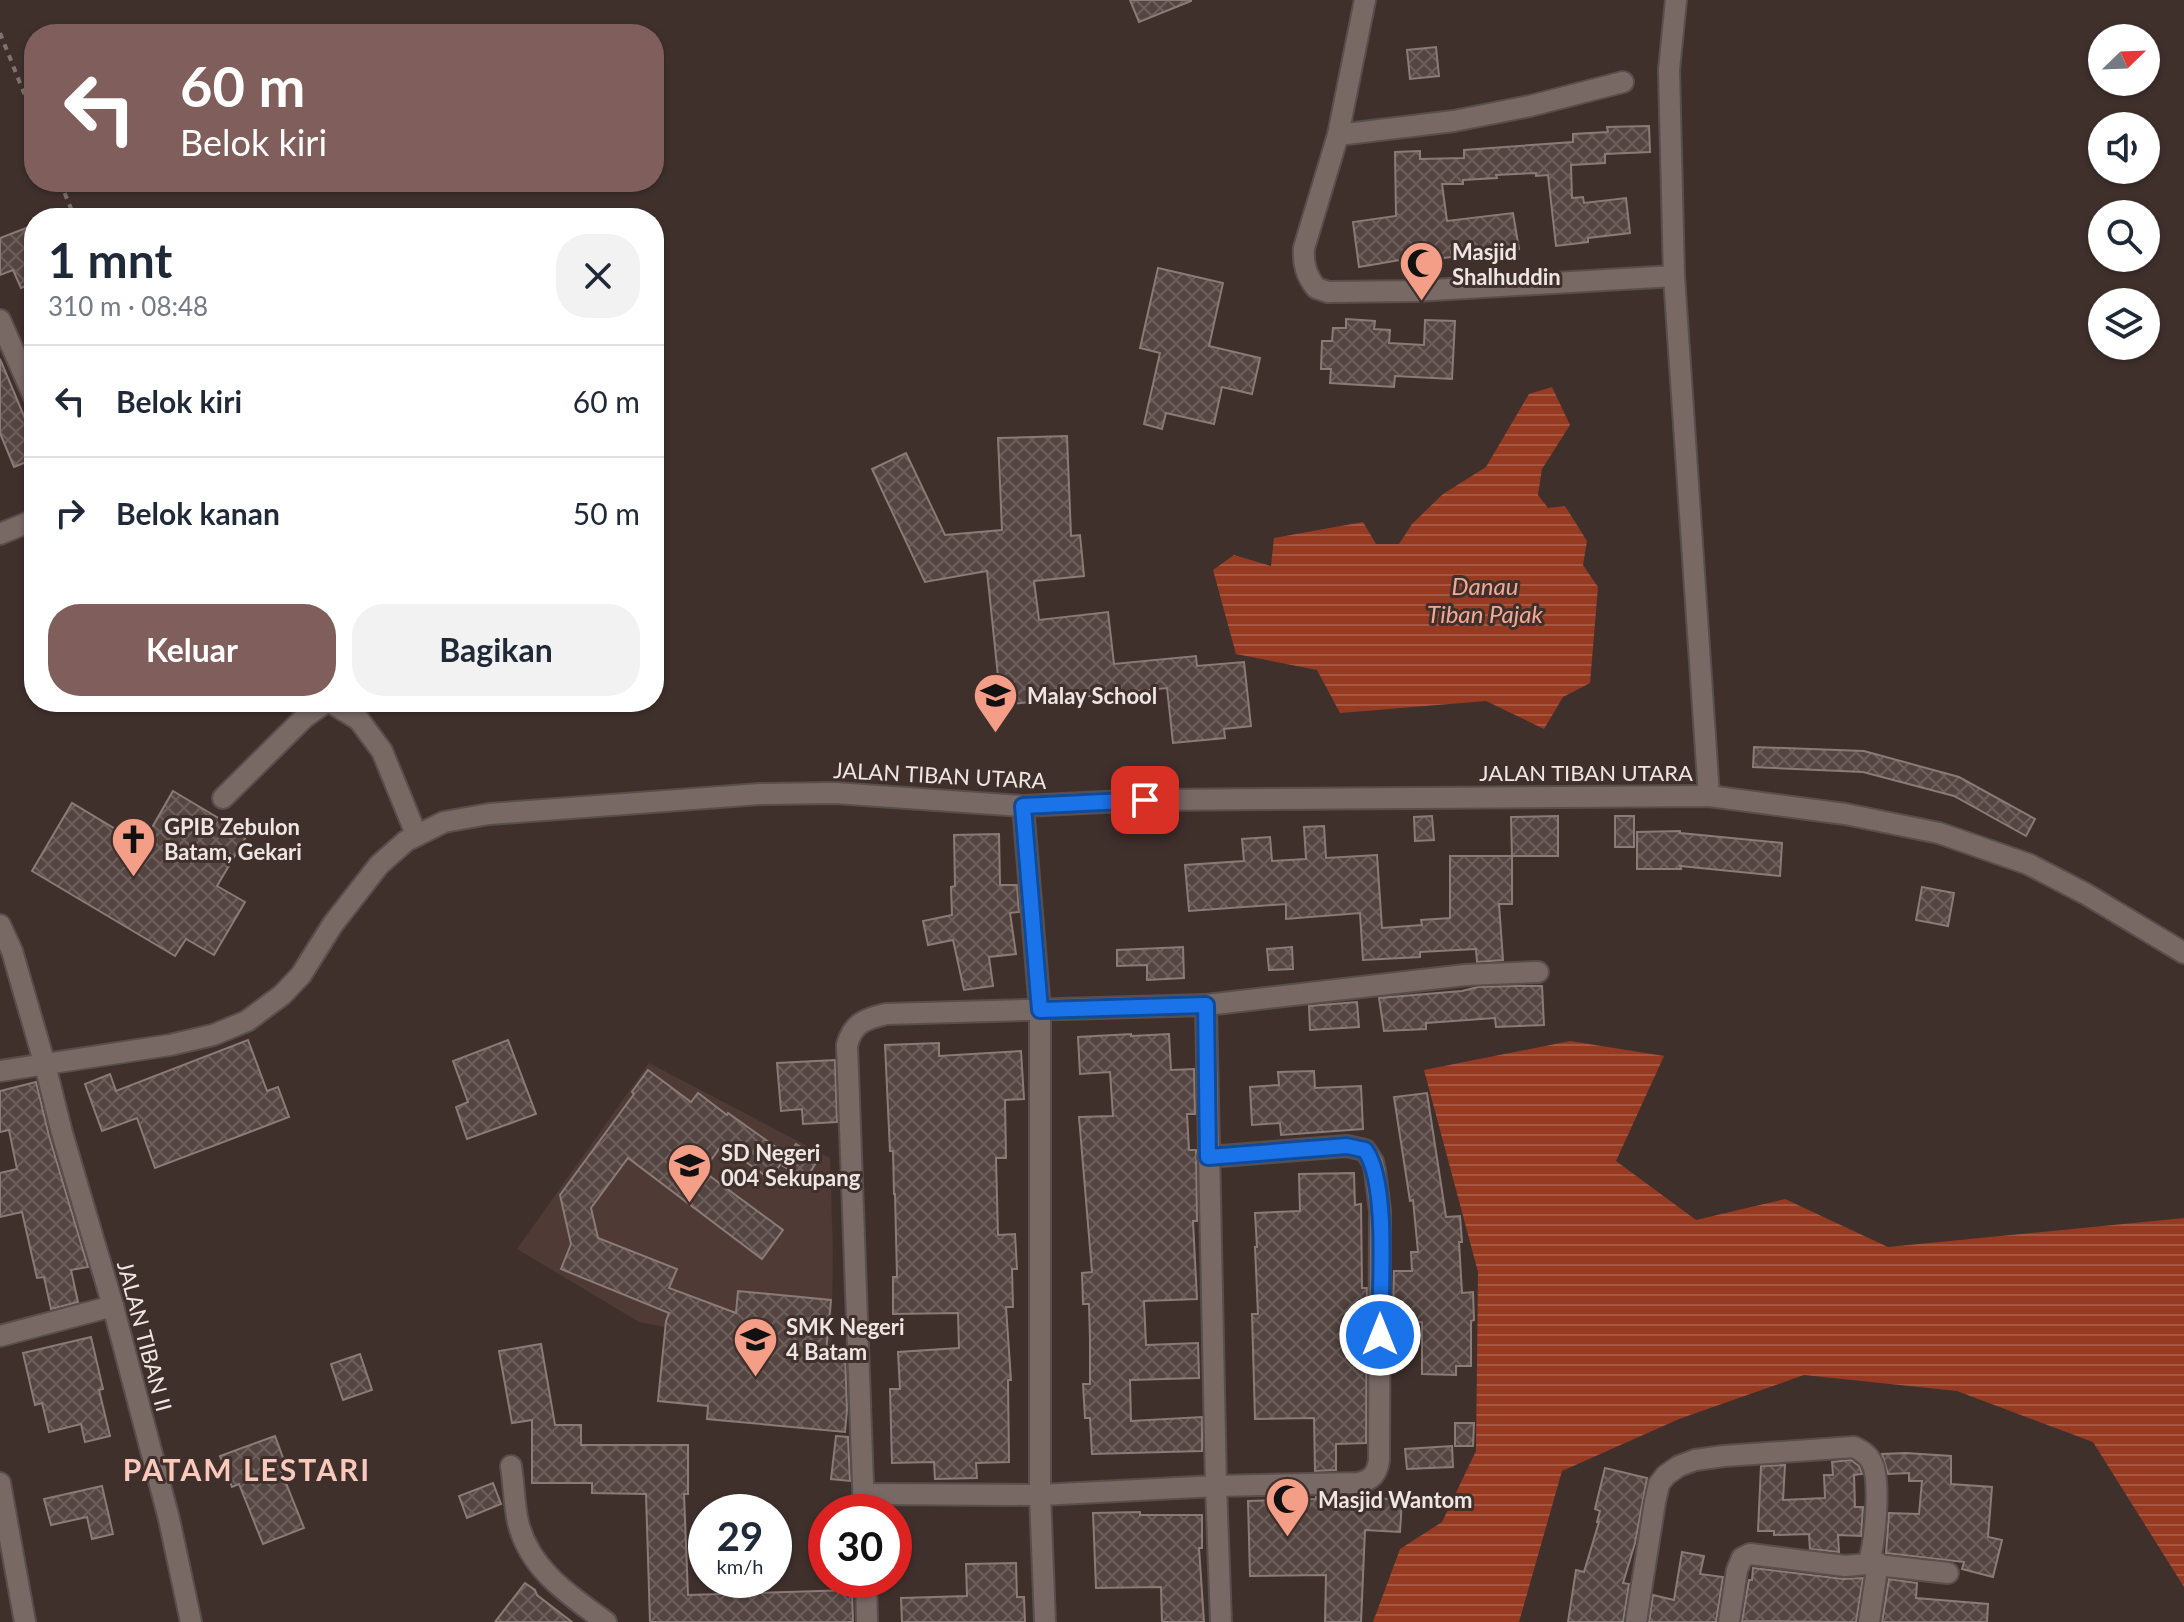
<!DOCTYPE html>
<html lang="id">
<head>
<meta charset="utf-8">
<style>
  body { margin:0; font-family:Lato,sans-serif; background:#f2f2f3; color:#1f2937; height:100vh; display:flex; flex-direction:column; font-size:30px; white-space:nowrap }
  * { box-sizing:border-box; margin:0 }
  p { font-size:26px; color:#747a83 }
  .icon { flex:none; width:44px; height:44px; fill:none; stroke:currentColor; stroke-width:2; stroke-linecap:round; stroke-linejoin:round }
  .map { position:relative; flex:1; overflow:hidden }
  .drawer { position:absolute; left:24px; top:208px; width:640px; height:504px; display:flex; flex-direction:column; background:#fff; border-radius:32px; box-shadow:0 2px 6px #0004 }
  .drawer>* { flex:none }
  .top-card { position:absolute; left:24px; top:24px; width:640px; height:168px; border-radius:32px; box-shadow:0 2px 6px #0004; background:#7f5e5b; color:#fff; overflow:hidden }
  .needle { width:52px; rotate:67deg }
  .buttons { position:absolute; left:2088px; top:24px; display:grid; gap:16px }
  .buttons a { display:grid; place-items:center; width:72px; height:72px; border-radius:50%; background:#fff; box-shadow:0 2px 6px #0004; font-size:40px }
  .speed { position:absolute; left:688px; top:1494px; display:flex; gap:16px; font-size:40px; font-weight:700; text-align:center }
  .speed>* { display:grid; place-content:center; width:104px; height:104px; border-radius:50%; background:#fff; box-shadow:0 2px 6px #0004; line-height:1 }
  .speed small { font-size:20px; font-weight:400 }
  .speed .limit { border:12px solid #d22; background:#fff; color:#111 }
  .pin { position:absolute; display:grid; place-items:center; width:68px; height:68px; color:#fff; margin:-34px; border-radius:16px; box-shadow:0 4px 12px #0006 }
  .me { position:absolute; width:88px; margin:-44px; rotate:0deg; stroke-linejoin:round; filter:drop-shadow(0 0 6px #0008) }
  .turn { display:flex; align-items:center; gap:28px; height:168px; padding:0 24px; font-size:36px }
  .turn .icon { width:104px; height:104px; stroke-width:2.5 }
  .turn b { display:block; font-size:56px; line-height:68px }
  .round { display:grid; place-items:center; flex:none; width:84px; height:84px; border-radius:32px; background:#f2f2f3 }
  .summary { display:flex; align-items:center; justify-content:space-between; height:136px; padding:0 24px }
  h1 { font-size:48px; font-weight:700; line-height:60px }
  .action { display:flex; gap:16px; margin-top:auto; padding:16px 24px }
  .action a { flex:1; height:92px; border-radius:32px; background:#7f5e5b; color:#fff; font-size:32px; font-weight:700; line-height:92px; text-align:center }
  .action a+a { background:#f2f2f3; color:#1f2937 }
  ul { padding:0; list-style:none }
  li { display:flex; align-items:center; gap:24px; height:112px; padding:0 24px; border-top:2px solid #e0e1e3 }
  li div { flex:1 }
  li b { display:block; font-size:30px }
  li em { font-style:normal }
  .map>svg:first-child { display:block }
</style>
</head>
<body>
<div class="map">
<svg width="2184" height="1622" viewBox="0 0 2184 1622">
  <defs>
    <pattern id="water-rules" width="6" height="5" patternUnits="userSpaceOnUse" patternTransform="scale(2)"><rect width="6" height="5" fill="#963b22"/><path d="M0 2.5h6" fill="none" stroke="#a55742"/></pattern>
    <pattern id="building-cross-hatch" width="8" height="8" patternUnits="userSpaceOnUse" patternTransform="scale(2)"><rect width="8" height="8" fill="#544541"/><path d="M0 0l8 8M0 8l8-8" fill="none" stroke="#6d605c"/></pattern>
  </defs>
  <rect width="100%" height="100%" fill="#3f302c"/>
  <path fill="#4f3a35" d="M649 1063 830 1158 833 1254 831 1351 731 1340 639 1322 517 1249Z"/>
  <g fill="url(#water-rules)">
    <path d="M1552 387 1570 425 1542 469 1538 495 1548 508 1565 506 1587 541 1583 565 1598 587 1590 683 1563 697 1544 729 1486 701 1340 713 1317 670 1236 654 1213 570 1234 555 1271 566 1274 538 1363 522 1376 544H1399L1412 524 1443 494 1486 467 1529 394Z"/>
    <path d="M1570 1041 1664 1056 1616 1161 1696 1220 1785 1199 1888 1247 2184 1218V1587L2093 1442 1957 1391 1804 1375 1679 1419 1562 1471 1519 1622H1373L1400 1549 1442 1522 1476 1451 1478 1272 1424 1070Z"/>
  </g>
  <g fill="url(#building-cross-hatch)" stroke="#8b7a75" stroke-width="2">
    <path d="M1130 0H1191V1L1139 22Z"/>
    <path d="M1436 47 1439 76 1410 79 1407 50Z"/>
    <path d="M1649 126 1650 152 1605 154V163L1571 165 1572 198 1583 197 1584 203 1626 198 1630 233 1588 238V242L1556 246 1548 175 1536 176V173L1496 175 1497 178 1463 180V184H1442L1447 221 1513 213 1519 249 1488 254 1487 247 1451 252 1452 257 1423 260V256L1359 267 1353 222 1396 216 1395 152 1420 151V159L1464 158V150L1573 142V134L1608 132 1607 127Z"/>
    <path d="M34 225V283L21 288 13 270 0 275V238Z"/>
    <path d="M1158 268 1223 283 1209 346 1260 358 1252 394 1222 387 1214 424 1166 413 1162 429 1144 424 1160 353 1140 348Z"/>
    <path d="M1346 319 1375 321 1374 329 1390 330 1389 343 1424 345 1425 320 1455 321 1452 379 1395 376 1394 387 1330 383 1331 369H1321L1322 341H1332L1333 328H1346Z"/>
    <path d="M0 359 34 440V459L14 467 0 433Z"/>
    <path d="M1067 436 1071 536 1080 535 1084 576 1034 581 1039 620 1108 612 1114 664 1196 656 1197 666 1244 662 1251 726 1224 729 1225 738 1173 743 1167 688 1001 705 987 571 925 582 872 469 906 453 945 535 1002 530 998 438Z"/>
    <path d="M1754 747 1864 751 1959 777 2035 819 2026 836 1954 796 1863 772 1753 767Z"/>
    <path d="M173 791 247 835 217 886 245 902 214 955 186 939 175 956 32 871 72 803 142 845Z"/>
    <path d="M1432 816 1434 840 1415 841 1414 817Z"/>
    <path d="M1558 816V856H1512L1511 817Z"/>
    <rect x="1615" y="816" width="19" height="31"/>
    <path d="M1324 826 1326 858 1377 855 1382 928 1422 925 1421 920 1450 918V856H1512V904H1499L1503 960 1477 962 1476 949 1420 952V957L1363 960 1360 913 1286 919V904L1189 911 1185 865 1244 861 1242 839 1270 837 1272 861 1306 859 1304 827Z"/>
    <path d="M1680 831V833L1782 843 1780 876 1680 866 1681 869H1637V832Z"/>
    <path d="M999 834 1000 885H1017L1019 912 1010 913 1016 954 989 957 993 986 964 990 953 940 928 945 923 921 952 915 951 887 955 886 954 835Z"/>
    <path d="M1922 887 1954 893 1948 926 1916 920Z"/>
    <path d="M1183 947 1184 978 1147 980V965L1117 966V950Z"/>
    <path d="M1292 947 1293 969 1269 970 1267 949Z"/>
    <path d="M1519 986H1542L1544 1025 1496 1027 1495 1018 1426 1023V1029L1384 1031 1379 998 1462 991 1478 987Z"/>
    <path d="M1357 1002 1359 1027 1310 1030 1309 1006Z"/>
    <path d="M1131 1034V1036L1169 1034 1171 1070 1194 1069 1195 1114H1187L1189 1150H1196L1197 1221H1193L1197 1299 1144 1301 1146 1345 1198 1343 1199 1378 1130 1380 1131 1421 1202 1417V1451L1092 1454 1090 1418H1085L1083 1384H1090V1340L1089 1304H1083L1082 1273 1092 1272 1079 1117 1113 1116 1110 1072 1080 1074 1078 1037Z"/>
    <path d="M248 1040 267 1091 278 1087 289 1117 155 1168 137 1118 102 1131 85 1084 110 1074 116 1091Z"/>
    <path d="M508 1040 536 1114 467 1139 456 1107 468 1102 453 1061Z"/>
    <path d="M939 1043V1056L1021 1051 1024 1099 1005 1100 1006 1158H996L998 1235 1015 1234 1017 1269H1012L1013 1307H1006L1011 1380H1008L1009 1462 976 1463 977 1478 935 1479 934 1462 892 1463 890 1389H900L898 1352 959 1348 958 1313 893 1314V1277H897L895 1194H894L893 1151H890L885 1045Z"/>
    <path d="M835 1060 837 1122 803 1124 802 1109 781 1111 777 1063Z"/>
    <path d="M648 1070 691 1102 698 1093 727 1115 728 1113 787 1155 770 1179 722 1145 703 1171 783 1230 762 1259 628 1158 591 1208 598 1238 677 1269 669 1288 736 1313 738 1291 831 1300 826 1352 845 1354 847 1410 845 1432 707 1419 708 1406 658 1401 666 1321 669 1313 561 1269 571 1244 560 1195 634 1094 632 1092Z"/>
    <path d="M1314 1071 1315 1088 1361 1086 1363 1129 1281 1135 1280 1123 1252 1125 1250 1087 1279 1085 1278 1072Z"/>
    <path d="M36 1082 49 1136 88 1267 71 1270 78 1302 51 1309 44 1277 37 1278 22 1212 0 1217V1173L17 1169 9 1130 0 1132V1091Z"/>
    <path d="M1427 1093 1446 1217 1460 1216 1462 1242H1459L1462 1293 1473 1292 1474 1320 1471 1321V1366H1456V1375L1422 1374V1322L1409 1323V1308L1393 1309 1394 1271H1412L1411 1252H1418L1413 1200 1410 1201 1394 1097Z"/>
    <path d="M796 1144 819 1158 805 1180 783 1166Z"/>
    <path d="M1354 1173 1355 1205 1361 1204 1362 1288H1367L1366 1443 1336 1444V1470L1315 1471 1314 1418 1255 1419 1252 1314H1258L1255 1247H1257L1255 1213 1300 1211 1299 1174Z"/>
    <path d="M91 1337 103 1389 99 1390 110 1436 85 1442 81 1424 49 1432 42 1403 35 1405 23 1353Z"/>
    <path d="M541 1344 555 1425H581V1445H688V1494H684L688 1595 852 1590 853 1622H650L646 1494 592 1493V1483H532V1420L512 1423 499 1351Z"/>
    <path d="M360 1354 372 1390 343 1400 331 1364Z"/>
    <path d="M1455 1423H1474L1473 1446H1455Z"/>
    <path d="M275 1436 286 1466 280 1468 304 1528 263 1544 239 1484 232 1487 220 1456Z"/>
    <path d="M836 1436 848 1437 850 1481 831 1479Z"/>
    <path d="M1452 1446 1453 1467 1407 1469 1405 1449Z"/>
    <path d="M1906 1453 1951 1456V1484L1992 1487 1988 1537 2002 1540 1993 1577 1962 1569 1964 1562 1886 1553 1889 1513 1919 1514 1922 1481H1909V1473L1888 1474 1882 1454Z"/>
    <path d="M1851 1460 1859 1466 1862 1474 1854 1475 1855 1507H1863L1861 1536 1838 1535 1839 1552 1810 1549 1809 1534 1774 1535V1531H1758L1761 1466 1785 1465 1783 1500 1825 1498 1824 1475H1833L1832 1462Z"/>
    <path d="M1605 1468 1647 1478 1635 1543 1623 1583 1629 1584 1623 1622H1568L1576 1570 1584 1572 1599 1522H1597L1600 1511 1595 1509Z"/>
    <path d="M493 1483 501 1504 467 1518 459 1496Z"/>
    <path d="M102 1486 113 1534 92 1539 87 1517 51 1525 44 1499Z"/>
    <path d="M1349 1496 1402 1500 1400 1532 1365 1530 1361 1622H1325L1326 1575 1250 1576 1248 1501 1316 1499V1497Z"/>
    <path d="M1140 1512V1515H1202V1548H1199L1204 1622H1162L1161 1587 1096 1588 1093 1513Z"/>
    <path d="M1682 1552 1704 1556 1700 1574 1723 1577 1716 1622H1649L1653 1595 1674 1600Z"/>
    <path d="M1016 1563 1017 1597H1024L1025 1622H902L901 1598 967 1596 966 1564Z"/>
    <path d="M1753 1568 1843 1579 1863 1578 1856 1622 1742 1621 1749 1580H1752Z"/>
    <path d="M1889 1579 1917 1583 1916 1598 1988 1604 1987 1622H1882Z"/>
    <path d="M525 1583 535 1590 537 1595 572 1622H495Z"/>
  </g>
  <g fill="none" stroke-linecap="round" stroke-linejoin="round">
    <defs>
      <g id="minor">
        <path d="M1365 0 1338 135 1304 248C1303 264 1306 275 1316 288L1328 292 1416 291 1674 276"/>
        <path d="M1676 0 1669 70 1674 276 1709 796"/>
        <path d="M1338 135 1454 121 1530 106 1623 82"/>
        <path d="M0 320 34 397"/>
        <path d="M0 534 34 520"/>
        <path d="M330 702 359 720 382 751 416 834"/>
        <path d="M223 798 305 717 326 702"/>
        <path d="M1023 806 1040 1010V1495L1045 1622"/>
        <path d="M0 925 12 951 45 1065 62 1133 113 1306 169 1519 191 1622"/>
        <path d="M1206 1005 1465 975 1538 972"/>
        <path d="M0 1071 170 1045 213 1035 247 1021 282 995 301 975 333 924 379 865 406 841 444 822 489 814 760 794 835 793 1023 806 1145 800 1709 796 1845 814 1939 833 2028 864 2086 894 2184 953"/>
        <path d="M0 1336 113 1306"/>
        <path d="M511 1466C514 1485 514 1504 518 1522 529 1569 569 1595 606 1622"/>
        <path d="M0 1483 25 1622"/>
        <path d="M864 1494 1040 1495 1216 1486 1358 1483C1372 1480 1377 1474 1379 1460L1380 1211 1375 1171 1373 1162 1365 1150 1347 1146 1208 1157"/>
        <path d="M864 1512 847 1045C853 1023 865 1019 886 1014L1206 1005 1216 1486 1221 1622"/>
        <path d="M1868 1564 1948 1573"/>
        <path d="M866 1580 867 1622"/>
        <path d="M1636 1622 1655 1502 1659 1484 1666 1475 1679 1466 1695 1460 1724 1456 1854 1447C1862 1451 1869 1455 1872 1463 1881 1482 1875 1545 1868 1564L1845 1566 1750 1554 1742 1558 1737 1570 1729 1622"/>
        <path d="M1869 1622 1878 1563"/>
      </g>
    </defs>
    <use href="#minor" stroke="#5a4e4a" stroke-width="24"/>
    <g stroke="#80736f" stroke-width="4" stroke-dasharray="6 6" stroke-linecap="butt">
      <path d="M0 33 34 118"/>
      <path d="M60 182 75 218"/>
    </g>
    <use href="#minor" stroke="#796964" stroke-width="20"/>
  </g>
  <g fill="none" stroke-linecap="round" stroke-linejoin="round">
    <defs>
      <path id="route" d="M1145 800 1023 806 1040 1010 1206 1005 1208 1157 1347 1146 1365 1150C1389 1182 1380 1292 1380 1335"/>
    </defs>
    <use href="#route" stroke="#114b97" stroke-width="20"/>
    <use href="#route" stroke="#1a73e8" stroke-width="14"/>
  </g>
  <defs>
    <symbol id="mosque-pin" viewBox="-11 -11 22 30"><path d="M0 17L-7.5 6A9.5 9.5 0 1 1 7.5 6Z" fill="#f49e87" stroke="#3f302c"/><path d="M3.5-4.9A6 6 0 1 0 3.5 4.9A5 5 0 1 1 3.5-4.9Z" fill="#111"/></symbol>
    <symbol id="school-pin" viewBox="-11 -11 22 30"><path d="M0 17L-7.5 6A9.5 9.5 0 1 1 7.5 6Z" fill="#f49e87" stroke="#3f302c"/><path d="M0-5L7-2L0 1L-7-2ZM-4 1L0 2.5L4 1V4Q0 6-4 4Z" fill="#111"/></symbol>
    <symbol id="church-pin" viewBox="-11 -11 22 30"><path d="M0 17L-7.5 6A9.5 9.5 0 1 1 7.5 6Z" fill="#f49e87" stroke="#3f302c"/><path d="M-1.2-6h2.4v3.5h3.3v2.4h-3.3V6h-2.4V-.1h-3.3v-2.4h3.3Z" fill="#111"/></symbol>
  </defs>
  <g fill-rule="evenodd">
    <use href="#mosque-pin" x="1396" y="238" width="51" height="69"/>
    <use href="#school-pin" x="970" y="670" width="51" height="69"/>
    <use href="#church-pin" x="108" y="814" width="51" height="69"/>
    <use href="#school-pin" x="664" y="1140" width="51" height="69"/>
    <use href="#school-pin" x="730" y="1314" width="51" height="69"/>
    <use href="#mosque-pin" x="1262" y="1474" width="51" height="69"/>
  </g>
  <g text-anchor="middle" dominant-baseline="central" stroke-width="6" stroke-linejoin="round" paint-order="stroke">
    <g font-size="22" font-weight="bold" fill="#efe6e3" stroke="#3f302c" text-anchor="start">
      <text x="1452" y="251">Masjid<tspan x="1452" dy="25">Shalhuddin</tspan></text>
      <text x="1027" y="695">Malay School</text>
      <text x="164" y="826">GPIB Zebulon<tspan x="164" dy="25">Batam, Gekari</tspan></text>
      <text x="721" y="1152">SD Negeri<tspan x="721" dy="25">004 Sekupang</tspan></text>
      <text x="786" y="1326">SMK Negeri<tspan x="786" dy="25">4 Batam</tspan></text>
      <text x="1318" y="1499">Masjid Wantom</text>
    </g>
    <g font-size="22" fill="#efe6e3" stroke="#3f302c">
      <text x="1586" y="772">JALAN TIBAN UTARA</text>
      <text transform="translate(940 775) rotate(3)">JALAN TIBAN UTARA</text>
      <text transform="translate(145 1336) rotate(75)">JALAN TIBAN II</text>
    </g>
    <g font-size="24" font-style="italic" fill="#f4a893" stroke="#3f302c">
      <text x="1485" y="585">Danau<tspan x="1485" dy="28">Tiban Pajak</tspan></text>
    </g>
    <g font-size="30" font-weight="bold" letter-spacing="2" fill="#fbc9bc" stroke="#3f302c">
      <text x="247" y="1469">PATAM LESTARI</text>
    </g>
  </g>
</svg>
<div class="buttons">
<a><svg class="needle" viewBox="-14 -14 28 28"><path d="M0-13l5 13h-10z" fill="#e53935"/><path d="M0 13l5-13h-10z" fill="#747a83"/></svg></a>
<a><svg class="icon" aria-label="sound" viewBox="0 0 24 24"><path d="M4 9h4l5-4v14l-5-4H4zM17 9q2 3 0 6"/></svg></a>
<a><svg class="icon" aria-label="search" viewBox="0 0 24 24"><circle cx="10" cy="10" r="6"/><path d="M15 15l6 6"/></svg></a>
<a><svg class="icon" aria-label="layers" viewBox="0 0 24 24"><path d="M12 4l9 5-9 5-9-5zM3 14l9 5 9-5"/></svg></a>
</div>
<div class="speed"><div>29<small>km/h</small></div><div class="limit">30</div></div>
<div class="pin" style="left:1145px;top:800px;background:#d93025"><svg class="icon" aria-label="arrive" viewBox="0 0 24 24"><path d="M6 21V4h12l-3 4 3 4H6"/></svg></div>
<svg class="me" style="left:1380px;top:1335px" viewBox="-20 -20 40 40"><circle r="17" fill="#1a73e8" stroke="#fff" stroke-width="3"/><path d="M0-11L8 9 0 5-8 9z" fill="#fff"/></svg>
<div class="top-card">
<div class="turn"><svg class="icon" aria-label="left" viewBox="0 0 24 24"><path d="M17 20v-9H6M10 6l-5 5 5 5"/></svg><div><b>60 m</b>Belok kiri</div></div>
</div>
<section class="drawer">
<div class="summary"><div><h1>1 mnt</h1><p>310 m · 08:48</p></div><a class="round"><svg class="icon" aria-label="close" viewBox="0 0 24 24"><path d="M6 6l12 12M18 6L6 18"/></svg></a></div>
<ul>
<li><svg class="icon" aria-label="left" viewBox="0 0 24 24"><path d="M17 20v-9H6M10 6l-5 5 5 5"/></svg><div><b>Belok kiri</b></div><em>60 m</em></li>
<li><svg class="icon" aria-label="right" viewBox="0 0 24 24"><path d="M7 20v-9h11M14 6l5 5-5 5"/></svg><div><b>Belok kanan</b></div><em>50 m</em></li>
</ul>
<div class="action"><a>Keluar</a><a>Bagikan</a></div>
</section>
</div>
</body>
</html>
